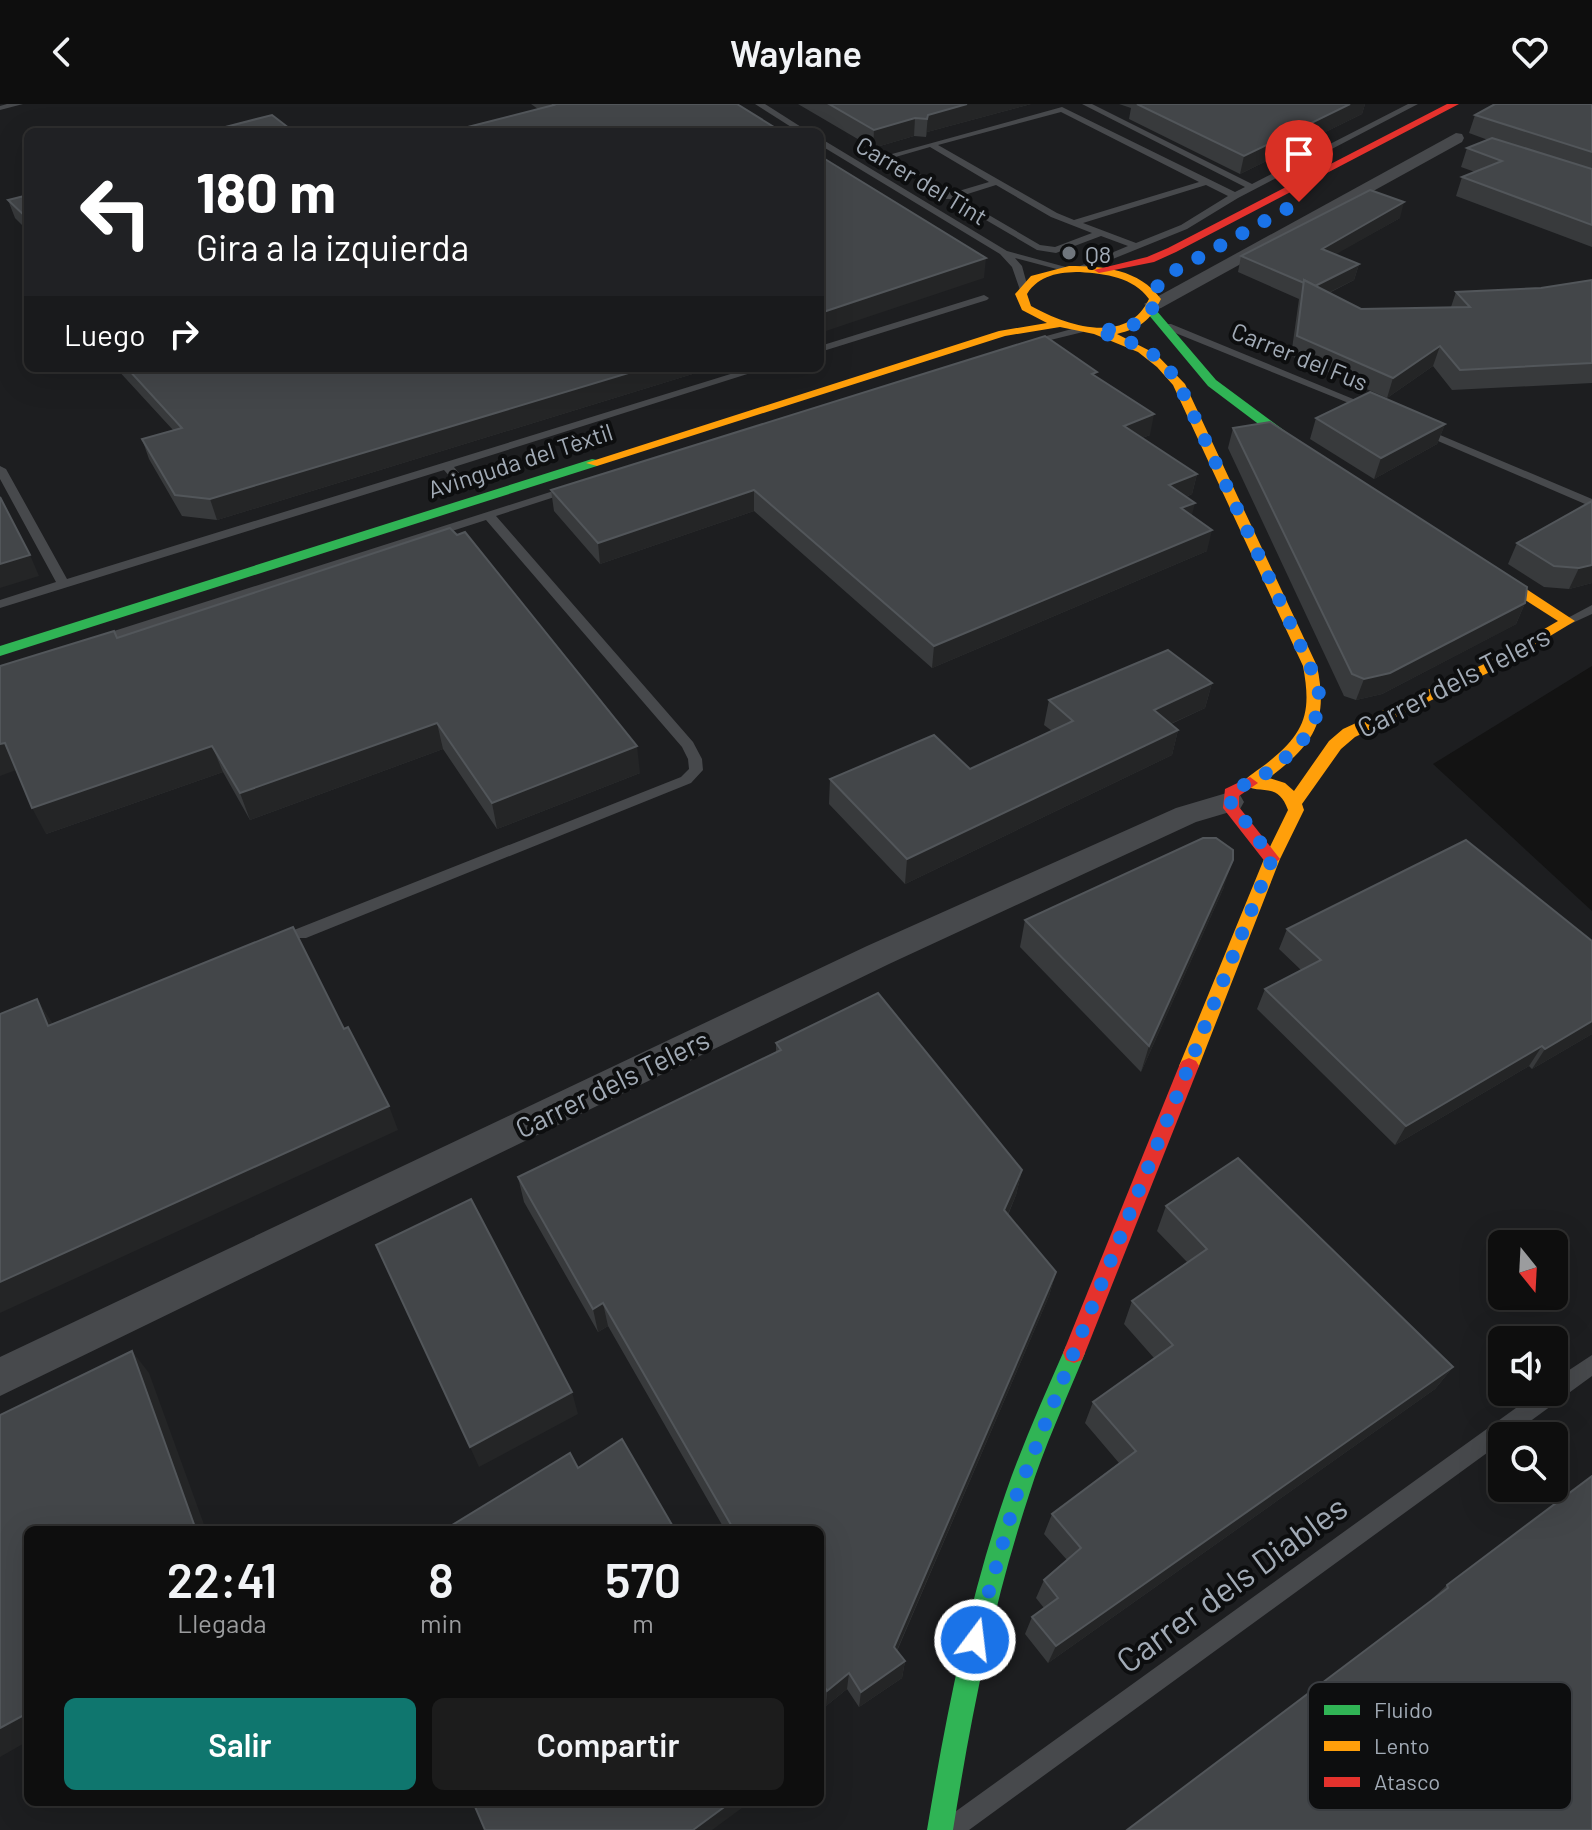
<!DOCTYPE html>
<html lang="es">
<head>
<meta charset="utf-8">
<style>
  body { margin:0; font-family:Barlow,sans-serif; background:#1c1c1c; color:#f1f3f6; height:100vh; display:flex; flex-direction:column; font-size:30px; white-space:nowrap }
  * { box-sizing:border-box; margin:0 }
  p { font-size:26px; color:#9b9c9e }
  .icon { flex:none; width:44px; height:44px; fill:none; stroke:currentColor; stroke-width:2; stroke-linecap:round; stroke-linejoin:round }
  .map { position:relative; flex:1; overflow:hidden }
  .details { position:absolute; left:24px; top:1422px; width:800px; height:280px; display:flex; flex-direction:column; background:#0e0e0e; border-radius:12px; box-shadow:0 8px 32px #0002,0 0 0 2px #2e2e2e }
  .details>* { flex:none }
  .guide { position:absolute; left:24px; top:24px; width:800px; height:244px; border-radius:12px; box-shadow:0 8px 32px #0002,0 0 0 2px #2e2e2e; background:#202124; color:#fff; overflow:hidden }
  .needle { width:52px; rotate:162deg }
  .controls { position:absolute; left:1488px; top:1126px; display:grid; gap:16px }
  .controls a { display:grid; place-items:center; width:80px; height:80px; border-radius:12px; background:#0e0e0e; box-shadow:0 8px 32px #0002,0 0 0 2px #2e2e2e; font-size:40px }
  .pin { position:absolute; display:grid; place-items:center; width:68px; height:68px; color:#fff; margin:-82px -34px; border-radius:50% 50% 50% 0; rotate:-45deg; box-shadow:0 0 8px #0007 }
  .pin .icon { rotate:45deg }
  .me { position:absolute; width:88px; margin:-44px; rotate:15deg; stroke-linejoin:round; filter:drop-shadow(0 0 6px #0008) }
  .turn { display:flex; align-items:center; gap:28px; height:168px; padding:0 40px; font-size:36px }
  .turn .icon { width:104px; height:104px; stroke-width:2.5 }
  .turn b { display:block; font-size:56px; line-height:68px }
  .then { display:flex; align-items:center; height:76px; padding:0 40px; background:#0003; gap:16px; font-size:30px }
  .eta { display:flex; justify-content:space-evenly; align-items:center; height:136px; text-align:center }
  .eta b { font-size:48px; font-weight:600; line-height:56px }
  .button { display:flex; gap:16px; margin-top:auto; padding:16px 40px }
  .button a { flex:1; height:92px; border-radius:12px; background:#0f766e; color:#fff; font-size:32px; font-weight:600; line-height:92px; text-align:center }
  .button a+a { background:#1c1c1c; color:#f1f3f6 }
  header { display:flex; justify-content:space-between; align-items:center; height:104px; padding:0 40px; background:#0e0e0e; font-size:36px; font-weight:600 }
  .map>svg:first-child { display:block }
</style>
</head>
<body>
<header><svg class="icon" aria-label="back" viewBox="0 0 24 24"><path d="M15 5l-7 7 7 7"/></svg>Waylane<svg class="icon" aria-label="heart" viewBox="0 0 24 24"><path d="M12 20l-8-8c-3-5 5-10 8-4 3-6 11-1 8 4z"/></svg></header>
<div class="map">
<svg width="1592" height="1726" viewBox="0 0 1592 1726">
  <rect width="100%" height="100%" fill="#131313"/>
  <path fill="#1d1e20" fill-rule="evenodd" d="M0 0H1592V562L1433 660 1592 807V1726H0ZM28 28H820V264H28ZM1502 1140H1554V1192H1502ZM1502 1236H1554V1288H1502ZM1502 1332H1554V1384H1502ZM28 1426H820V1698H28Z"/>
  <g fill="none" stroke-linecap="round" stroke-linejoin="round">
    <g fill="#47494c" fill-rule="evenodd">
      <path d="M7 0H23L0 6V2Z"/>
      <path d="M755 0H765L809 28H799Z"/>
      <path d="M1082 0H1092L1252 80 1408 0H1418L1238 94 1187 125 1083 167 1080 166V162L1128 142 1101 132 1056 149 1037 146 950 95H945L944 92 881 53 1062 3 1235 88 1245 83ZM1061 8 1199 78 1074 116 1057 109 938 41ZM930 43 989 78 952 89 892 54ZM996 81 1051 113 1092 129 1055 143 1040 141 958 93ZM1206 81 1228 92 1181 121 1136 139 1083 119Z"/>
      <path d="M820 34 1007 147 1073 165 1068 168 1015 154 1022 162 1028 184 1020 186 1012 163 1000 150 820 41Z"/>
      <path d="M984 191 989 194 987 196 820 248V242Z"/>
      <path d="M1163 220H1171L1375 304 1366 306 1163 224Z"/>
      <path d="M1079 223 1084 226 1083 228 1026 242 1021 239Z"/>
      <path d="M750 264H766L454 363 469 381 467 383H459L444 366 0 504V496L56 478 0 375V362L6 365 67 475Z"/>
      <path d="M1421 323 1592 395V403L1417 328 1415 326Z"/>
      <path d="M569 382 573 383V387L496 412 693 638 702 655 703 666 691 679 306 834H294L292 830 294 826 681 673 689 665 688 655 682 643 486 416 102 540H92L90 537 92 534Z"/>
      <path d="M1592 501V510L1568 521 1562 517Z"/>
      <path d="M1592 1251V1272L1510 1332H1502V1338L969 1726H937L941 1718 1538 1288H1554V1276Z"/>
    </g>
    <g fill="#47494c" fill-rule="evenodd">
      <path d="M1456 29 1462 30 1464 34 1462 38 1161 204 1154 206 1144 200Z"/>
      <path d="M1230 688 1240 691 1244 698 1240 705 1196 718 889 860 0 1292V1253L867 842 1176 704Z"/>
    </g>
    <g fill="#30b455" fill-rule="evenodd">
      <path d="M1148 206H1156L1216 276 1316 350V356H1306L1208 282 1148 210Z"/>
      <path d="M592 355 597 356V362L0 552V542Z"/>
      <path d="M1074 1239 1082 1242 1085 1249C1066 1296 1044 1343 1029 1391 993 1500 971 1613 953 1726H927C946 1612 968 1498 1006 1388 1023 1339 1045 1290 1066 1242Z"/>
    </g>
    <path fill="#ff9f0a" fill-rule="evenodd" d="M1069 162C1103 162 1139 165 1161 195 1150 217 1140 224 1117 230L1156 250 1185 280 1317 562C1329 619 1313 640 1269 674L1285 679 1294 687 1329 637 1343 625 1482 561 1558 517 1472 462V456H1482L1575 517 1492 567 1355 633 1341 645 1302 700 1304 706 1280 755 1199 962 1196 967 1189 970 1182 967 1179 962 1264 755 1288 706C1277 675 1257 693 1242 679 1248 672 1258 666 1266 660 1305 629 1312 610 1303 562L1173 281 1157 263 1138 248 1094 230 1060 223 1005 232 597 362 586 359 999 227 1047 219 1022 206 1015 190 1031 172ZM1080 168C1106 170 1133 173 1149 195 1127 242 1067 222 1031 202L1027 190C1039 171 1059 168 1080 168Z"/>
    <g fill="#e5322d" fill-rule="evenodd">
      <path d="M1447 0H1459L1176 148 1154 158 1099 169 1094 166 1147 153 1168 144Z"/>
      <path d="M1250 673 1258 679 1239 692V703L1280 755 1272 761 1266 759 1223 704 1225 685Z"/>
      <path d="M1189 954 1196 957 1199 962 1085 1249 1082 1256 1074 1259 1066 1256 1063 1249 1179 962 1182 957Z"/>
    </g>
  </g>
  <g fill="#383a3c">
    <path d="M531 0H737L538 5Z"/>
    <path d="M798 0H1031L927 28 926 33 914 32 873 44Z"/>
    <path d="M1119 0H1365L1362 10 1240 70 1129 15 1131 4Z"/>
    <path d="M1592 0V143L1456 92 1462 73 1475 68 1461 63 1467 44 1488 36 1469 29 1475 11Z"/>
    <path d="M28 91V127L15 114 8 96Z"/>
    <path d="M1400 114 1335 150 1359 160 1354 176 1329 189 1361 205 1451 203 1456 188 1541 184 1592 176V279L1452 286 1433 262 1387 294 1291 252 1299 195 1238 168 1241 152Z"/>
    <path d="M116 264H712L217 416 182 412 149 355 142 335 173 326Z"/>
    <path d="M1097 273 1150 331 1142 334 1197 370 1192 390 1186 393 1192 412 1207 447 932 564 754 407 600 460 554 407 551 386Z"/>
    <path d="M1316 314 1445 320 1437 340 1374 375 1310 335Z"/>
    <path d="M1233 324 1525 499 1516 520 1382 590 1356 596 1344 592 1228 344Z"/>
    <path d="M1592 397V479L1569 485 1544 483 1508 460 1517 439Z"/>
    <path d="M117 534 640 669 497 725 443 645 250 716 223 668 46 730Z"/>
    <path d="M1212 579 1205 604 1171 620 1178 626 1172 651 905 780 829 700 830 675 970 665 1052 627 1044 621 1049 596Z"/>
    <path d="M1224 783 1141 968 1020 843 1025 816Z"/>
    <path d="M1287 825 1592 930 1532 965 1529 962 1395 1041 1257 905 1265 885 1301 866 1279 845Z"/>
    <path d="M776 939 1022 1066 1016 1091 1008 1111 1056 1168 1049 1192 897 1547 905 1557 902 1574 859 1603 847 1585 826 1602 820 1592V1426H725L608 1222 598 1228 524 1098 518 1073 776 948Z"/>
    <path d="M1166 1102 1453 1263 1435 1285 1048 1559 1025 1530 1032 1513 1044 1504 1036 1494 1044 1476 1067 1456 1044 1430 1052 1410 1119 1359 1085 1319 1093 1298 1154 1254 1124 1220 1132 1197 1187 1158 1157 1127Z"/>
    <path d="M1592 1372 1432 1496V1495L1447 1481Z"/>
  </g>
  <g fill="#242526">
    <path d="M967 0H1031L927 28 926 33 928 11Z"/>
    <path d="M1350 0H1365L1362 10 1240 70 1244 52Z"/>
    <path d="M915 14 914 32 873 44 874 26Z"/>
    <path d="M1404 98 1400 114 1317 161 1322 145Z"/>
    <path d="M986 154 984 174 820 229V209Z"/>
    <path d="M1359 160 1354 176 1308 199 1313 183Z"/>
    <path d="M1440 242 1433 262 1387 294 1393 274Z"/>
    <path d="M645 264H712L217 416 210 395Z"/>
    <path d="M1154 310 1150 331 1120 342 1124 322Z"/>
    <path d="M1445 320 1437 340 1374 375 1381 354Z"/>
    <path d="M1197 370 1192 390 1165 402 1169 381Z"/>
    <path d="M754 386V407L600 460 598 439Z"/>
    <path d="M1195 399 1190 419 1181 404Z"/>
    <path d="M1212 426 1207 447 932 564 934 542Z"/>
    <path d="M30 451 39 472 0 484V460Z"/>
    <path d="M1592 461V479L1569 485 1579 464Z"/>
    <path d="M1525 499 1516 520 1511 523 1382 590 1356 596 1364 575Z"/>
    <path d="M1212 579 1205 604 1148 630 1154 606Z"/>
    <path d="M437 619 443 645 250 716 240 689Z"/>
    <path d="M1178 626 1172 651 905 780 907 755Z"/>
    <path d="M5 639 19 665 0 672V640Z"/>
    <path d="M212 642 223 668 46 730 32 704Z"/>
    <path d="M637 642 640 669 497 725 492 699Z"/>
    <path d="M1233 756 1224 783 1141 968 1149 942Z"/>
    <path d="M37 895 53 920 48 922Z"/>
    <path d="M1592 917V930L1532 965 1545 945Z"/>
    <path d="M1542 942 1529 962 1395 1041 1406 1022Z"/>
    <path d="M389 1002 398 1026 0 1209V1178Z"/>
    <path d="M1022 1066 1016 1091 999 1131 1004 1106Z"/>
    <path d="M1056 1168 1049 1192 891 1560 894 1543Z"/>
    <path d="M603 1199 608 1222 598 1228 593 1205Z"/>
    <path d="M132 1247 149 1269 206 1426H196Z"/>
    <path d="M1453 1263 1435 1285 1048 1559 1056 1542Z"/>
    <path d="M572 1288 578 1310 479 1363 470 1343Z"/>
    <path d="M905 1557 902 1574 859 1603 861 1588Z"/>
    <path d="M849 1569 847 1585 826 1602 827 1587Z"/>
    <path d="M28 1609V1637L0 1653V1624Z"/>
    <path d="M731 1698H750L712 1726H693Z"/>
  </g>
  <g fill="#434649" stroke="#52565a" stroke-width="2">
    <path d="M553 0H737L782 28H448L554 1Z"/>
    <path d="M829 0H967L928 11 927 15 915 14 874 26Z"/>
    <path d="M1137 0H1350L1244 52Z"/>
    <path d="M1495 0H1592V48L1475 11Z"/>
    <path d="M272 11 294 28H206Z"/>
    <path d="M397 25 401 28H385Z"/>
    <path d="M1492 34 1592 65V121L1462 73 1502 57 1467 44Z"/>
    <path d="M820 52 986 154 820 209Z"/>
    <path d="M1370 86 1404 98 1322 145 1359 160 1315 182 1304 176V179L1241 152Z"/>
    <path d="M28 91V115L8 96Z"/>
    <path d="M1304 176 1361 205 1470 203 1456 188 1541 184 1592 176V259L1460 266 1440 242 1393 274 1297 232Z"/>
    <path d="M1045 232 1097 268 1092 270 1154 310 1124 322 1197 370 1169 381 1195 399 1181 404 1212 426 934 542 754 386 598 439 551 386Z"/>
    <path d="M127 264H645L210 395 175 391 142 335 182 324Z"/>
    <path d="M1370 288 1445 320 1381 354 1316 314Z"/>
    <path d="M1270 318 1527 483 1525 499 1390 569 1364 575 1352 570 1233 324Z"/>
    <path d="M0 393 30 451 0 460Z"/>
    <path d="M1592 397V461L1579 464 1554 462 1517 439Z"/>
    <path d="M450 424 457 431 465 428 637 642 492 699 437 619 240 689 212 642 32 704 5 639 0 640V562L114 527 117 534Z"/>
    <path d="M1168 546 1212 579 1154 606 1178 626 907 755 830 675 934 631 970 665 1073 617 1049 596Z"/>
    <path d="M1203 734H1216L1233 746V756L1149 942 1025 816Z"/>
    <path d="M1466 736 1592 837V917L1545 945 1542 942 1406 1022 1265 885 1321 856 1287 825Z"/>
    <path d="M293 823 344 925 348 923 389 1002 0 1178V910L37 895 48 922Z"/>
    <path d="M878 889 1022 1066 1004 1106 1056 1168 894 1543 905 1557 861 1588 849 1569 827 1587 820 1575V1426H734L603 1199 593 1205 518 1073 781 946 776 939Z"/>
    <path d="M1238 1054 1453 1263 1056 1542 1032 1513 1058 1494 1044 1476 1081 1444 1052 1410 1136 1347 1093 1298 1173 1241 1132 1197 1207 1145 1166 1102Z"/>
    <path d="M471 1095 572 1288 470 1343 376 1141Z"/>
    <path d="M132 1247 196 1426H28V1609L0 1624V1311Z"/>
    <path d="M622 1335 675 1426H444L570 1349 578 1364Z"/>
    <path d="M1592 1372V1726H1127L1448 1484 1447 1481Z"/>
    <path d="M473 1698H731L693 1726H485Z"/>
  </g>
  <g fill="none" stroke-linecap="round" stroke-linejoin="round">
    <path stroke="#1a73e8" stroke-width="14" stroke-dasharray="0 25.2" d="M975 1536 1017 1390 1272 755 1245 717 1231 704V689C1239 680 1249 681 1258 675 1285 655 1320 630 1319 592 1319 583 1313 571 1310 562L1179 280C1156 244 1135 239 1096 227 1118 225 1146 224 1154 200L1151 190 1167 171 1299 98"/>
  </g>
  <circle fill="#70767d" stroke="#0d0e0f" stroke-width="3" cx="1069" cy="149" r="8"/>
  <g text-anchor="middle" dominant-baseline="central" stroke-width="8" stroke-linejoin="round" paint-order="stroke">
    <g font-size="24" fill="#a2abb6" stroke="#0d0e0f">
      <text transform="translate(922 76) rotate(31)">Carrer del Tint</text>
      <text transform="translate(1300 252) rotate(22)">Carrer del Fus</text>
      <text transform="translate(520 356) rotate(-18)">Avinguda del Tèxtil</text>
    </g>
    <g font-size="24" fill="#a2abb6" stroke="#0d0e0f" text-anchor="start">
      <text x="1085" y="149">Q8</text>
    </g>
    <g font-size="28" fill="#a2abb6" stroke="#0d0e0f">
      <text transform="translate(1453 577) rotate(-27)">Carrer dels Telers</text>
      <text transform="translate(612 979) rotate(-26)">Carrer dels Telers</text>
    </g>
    <g font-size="34" fill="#a2abb6" stroke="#0d0e0f">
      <text transform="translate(1231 1479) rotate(-36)">Carrer dels Diables</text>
    </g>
  </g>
  <rect x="1308" y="1578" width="264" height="128" rx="12" fill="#0d0e0f" stroke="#3a3d41" stroke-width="2"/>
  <rect x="1324" y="1601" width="36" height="10" fill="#30b455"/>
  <rect x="1324" y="1637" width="36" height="10" fill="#ff9f0a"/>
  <rect x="1324" y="1673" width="36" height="10" fill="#e5322d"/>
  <g font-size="22" fill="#a2abb6">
    <text x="1374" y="1614">Fluido</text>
    <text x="1374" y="1650">Lento</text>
    <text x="1374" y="1686">Atasco</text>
  </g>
</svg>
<div class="controls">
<a><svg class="needle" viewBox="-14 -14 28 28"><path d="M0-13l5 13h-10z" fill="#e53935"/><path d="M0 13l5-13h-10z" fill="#9b9c9e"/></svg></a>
<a><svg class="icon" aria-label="sound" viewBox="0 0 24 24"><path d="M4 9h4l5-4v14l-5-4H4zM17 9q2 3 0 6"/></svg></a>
<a><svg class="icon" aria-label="search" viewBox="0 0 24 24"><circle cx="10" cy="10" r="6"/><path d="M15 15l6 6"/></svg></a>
</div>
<div class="pin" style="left:1299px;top:98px;background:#d93025"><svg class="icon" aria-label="arrive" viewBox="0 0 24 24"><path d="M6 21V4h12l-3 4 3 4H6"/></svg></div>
<svg class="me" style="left:975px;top:1536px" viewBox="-20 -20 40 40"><circle r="17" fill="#1a73e8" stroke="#fff" stroke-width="3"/><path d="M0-11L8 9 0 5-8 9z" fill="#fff"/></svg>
<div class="guide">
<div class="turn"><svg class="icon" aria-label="left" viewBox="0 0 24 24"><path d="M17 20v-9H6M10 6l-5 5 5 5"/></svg><div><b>180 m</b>Gira a la izquierda</div></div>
<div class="then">Luego<svg class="icon" aria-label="right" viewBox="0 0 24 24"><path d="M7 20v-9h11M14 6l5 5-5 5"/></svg></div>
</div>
<section class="details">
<div class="eta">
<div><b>22:41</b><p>Llegada</p></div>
<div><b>8</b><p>min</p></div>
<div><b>570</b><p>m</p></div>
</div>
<div class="button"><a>Salir</a><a>Compartir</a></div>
</section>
</div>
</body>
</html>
